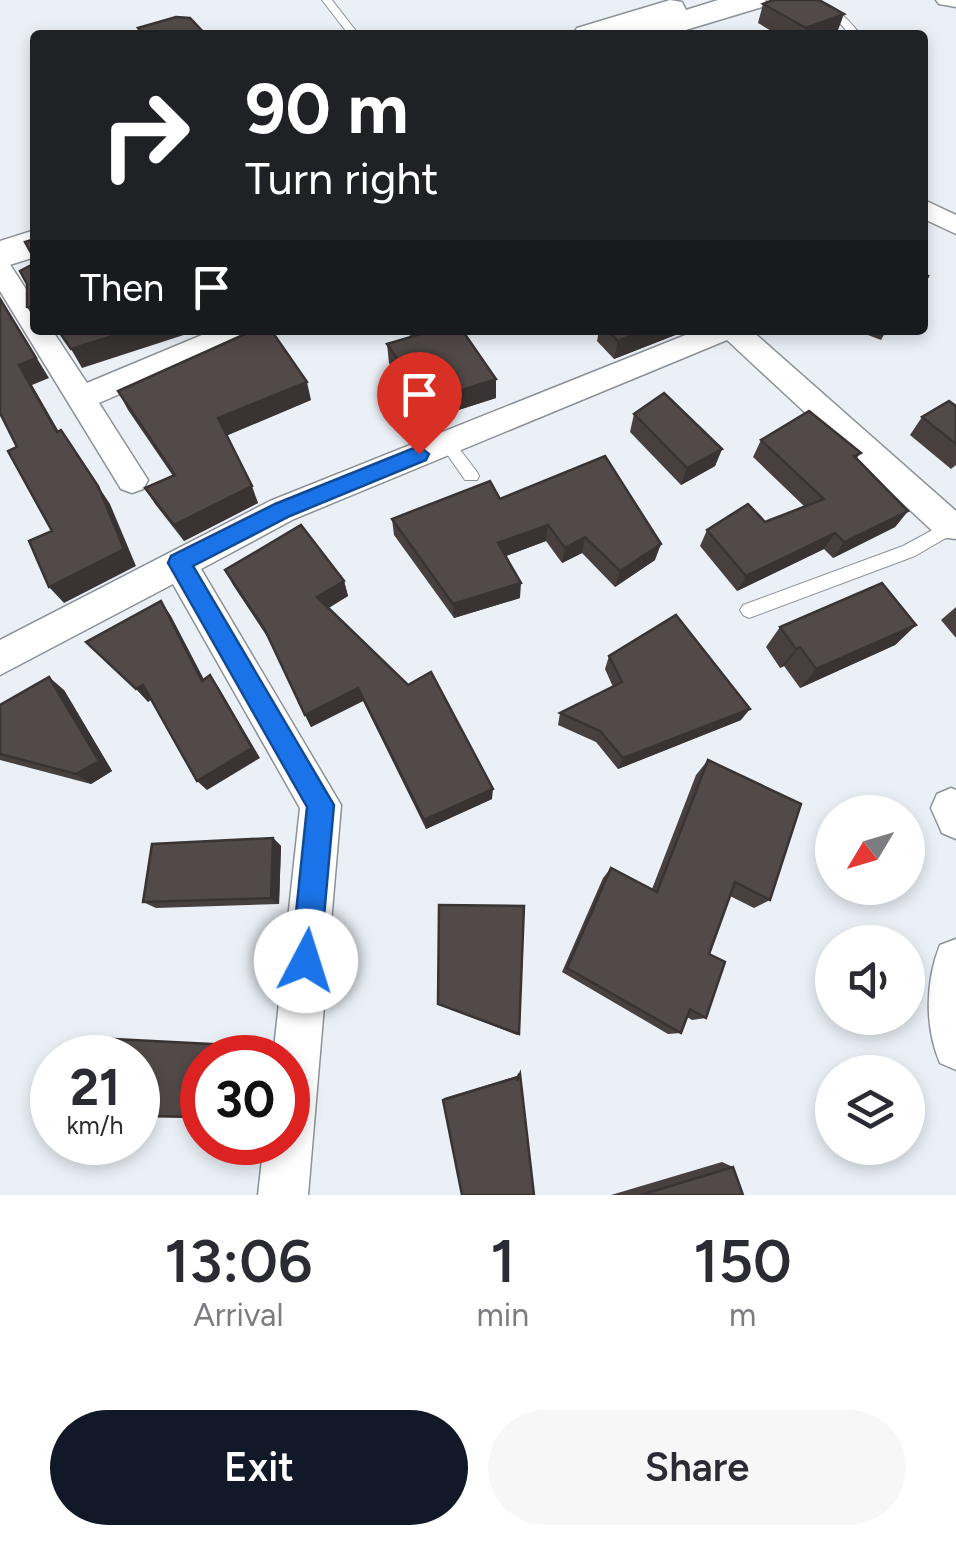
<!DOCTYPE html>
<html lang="en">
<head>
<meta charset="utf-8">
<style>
  body { margin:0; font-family:Figtree,sans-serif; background:#f7f7f7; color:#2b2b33; height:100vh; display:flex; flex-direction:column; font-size:38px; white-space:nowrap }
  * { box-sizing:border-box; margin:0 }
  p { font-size:32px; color:#7c7c81 }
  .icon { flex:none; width:55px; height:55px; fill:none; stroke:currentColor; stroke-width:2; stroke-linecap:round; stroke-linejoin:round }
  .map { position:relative; height:1195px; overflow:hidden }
  .details { display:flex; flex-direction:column; background:#fff; flex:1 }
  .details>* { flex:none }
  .hud { position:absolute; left:30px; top:30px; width:898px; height:305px; border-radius:10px; box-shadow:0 5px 15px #0003; background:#202124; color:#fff; overflow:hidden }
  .needle { width:65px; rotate:232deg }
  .tools { position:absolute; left:815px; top:795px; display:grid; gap:20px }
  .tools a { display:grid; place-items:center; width:110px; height:110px; border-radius:50%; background:#fff; box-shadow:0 5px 15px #0003; font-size:50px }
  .speed { position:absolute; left:30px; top:1035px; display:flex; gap:20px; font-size:50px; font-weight:700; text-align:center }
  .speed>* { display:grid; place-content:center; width:130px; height:130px; border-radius:50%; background:#fff; box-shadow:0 5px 15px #0003; line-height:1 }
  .speed small { font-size:25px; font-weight:400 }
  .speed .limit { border:15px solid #d22; background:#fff; color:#111 }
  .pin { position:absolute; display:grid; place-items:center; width:85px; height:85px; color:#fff; margin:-102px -42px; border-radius:50% 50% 50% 0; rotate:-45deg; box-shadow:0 0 10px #0007 }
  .pin .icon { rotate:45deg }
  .me { position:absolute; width:110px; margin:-55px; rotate:5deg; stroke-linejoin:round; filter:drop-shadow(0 0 8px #0008) }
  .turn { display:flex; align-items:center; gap:35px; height:210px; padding:0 50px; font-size:45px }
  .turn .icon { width:130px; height:130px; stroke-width:2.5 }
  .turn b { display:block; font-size:70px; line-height:85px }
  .then { display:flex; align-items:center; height:95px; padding:0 50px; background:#0003; gap:20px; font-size:38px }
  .eta { display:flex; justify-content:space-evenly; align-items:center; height:170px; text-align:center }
  .eta b { font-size:60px; font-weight:600; line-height:70px }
  .primary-button { display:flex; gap:20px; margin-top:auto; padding:20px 50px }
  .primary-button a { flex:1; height:115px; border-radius:60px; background:#111827; color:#fff; font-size:40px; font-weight:600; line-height:115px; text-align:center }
  .primary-button a+a { background:#f7f7f7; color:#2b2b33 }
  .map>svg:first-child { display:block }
</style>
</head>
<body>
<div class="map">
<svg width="956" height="1195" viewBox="0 0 956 1195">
  <rect width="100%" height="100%" fill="#ebf0f7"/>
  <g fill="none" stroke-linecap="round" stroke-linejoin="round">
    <defs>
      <g id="lane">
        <path d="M322 0H332L359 35H349Z"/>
        <path d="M809 0C831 0 848 19 861 35H850L837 20Z"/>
        <path d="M447 437 452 439 477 472 479 476 477 480H465L442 447 439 443 442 439Z"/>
        <path d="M951 520 956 522V532L915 556 749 618 743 615 740 610 743 605 903 546Z"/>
      </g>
      <g id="street">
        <path d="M936 0H956V7L939 4Z"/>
        <path d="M922 199 956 215V234L922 218Z"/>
        <path d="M0 260 9 263 35 303V330H52L87 383 214 330H254L250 337 99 403 148 480 143 489 132 493 121 489 0 291Z"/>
        <path d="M698 330H751L956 511V539L939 537 727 340 294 519 201 569 341 805 308 1195H258L264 1142H288V1058H273L300 808 173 584 0 675V640L270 501Z"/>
        <path d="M951 788 956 790V839L942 833 931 808 937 794Z"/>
        <path d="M956 939V1070L940 1063C925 1028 925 982 940 945Z"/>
      </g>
      <g id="primary">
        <path d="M670 0 682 2 686 10 718 0H766L762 7 669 35H572L577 28Z"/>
        <path d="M35 230V257L0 268V241Z"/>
      </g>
    </defs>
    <use href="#lane" stroke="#8c9197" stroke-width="2"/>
    <use href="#street" stroke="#8c9197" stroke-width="3"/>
    <use href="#primary" stroke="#8c9197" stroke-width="3"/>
    <use href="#lane" fill="#fff" fill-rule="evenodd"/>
    <use href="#street" fill="#fff" fill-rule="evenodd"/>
    <use href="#primary" fill="#fff" fill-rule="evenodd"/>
  </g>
  <g fill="#47403f">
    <path d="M763 4 837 33 832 35H778L758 23Z"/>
    <path d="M35 263V320L27 307Z"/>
    <path d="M405 330H462L496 379V398L427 420 389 363 387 344 411 337Z"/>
    <path d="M599 330H688L614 359 597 341Z"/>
    <path d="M855 330H899L896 335 886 331 881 340Z"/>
    <path d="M118 391 311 400 227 435 258 503 184 541 155 504 145 488 173 476 128 410Z"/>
    <path d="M956 406V465L951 469 910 435 922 417Z"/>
    <path d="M634 414 722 449 715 466 681 485 630 432Z"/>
    <path d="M761 440 861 453 856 459 908 511 895 527 833 558 824 549 737 591 700 546 707 530 765 522 805 507 753 457Z"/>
    <path d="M500 499 655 560 615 587 582 553 562 563 546 541 506 556 520 598 454 618 394 535 392 519Z"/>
    <path d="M225 570 344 581 348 596 329 608 492 799 426 829 363 701 311 727 270 641 233 585Z"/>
    <path d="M956 607V638L941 620Z"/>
    <path d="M916 625 895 645 800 688 784 666 780 668 766 647 780 627Z"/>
    <path d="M609 656 741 720 618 769 596 742 558 725 560 713 613 687 605 669Z"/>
    <path d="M64 690 112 771 91 784 0 760V705Z"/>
    <path d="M708 760 770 900 754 908 730 896 709 954 706 1018 692 1020 687 1017 681 1033 668 1034 562 972 603 878 611 868 652 889 696 775Z"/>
    <path d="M273 838 281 846 279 904 156 908 143 902Z"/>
    <path d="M438 1004 519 1034 517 1035Z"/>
    <path d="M518 1073 520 1074 534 1195 443 1100 444 1098 517 1076Z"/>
    <path d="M722 1162 733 1167 743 1195H611Z"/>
  </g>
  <g fill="#393433">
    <path d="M844 14 837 33 832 35H803L806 28Z"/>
    <path d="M0 298 49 378 32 385 70 451 57 432 19 365Z"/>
    <path d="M132 330H199L82 368 71 349Z"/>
    <path d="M645 330H688L614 359 618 341Z"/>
    <path d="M496 379V398L427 420 426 402Z"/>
    <path d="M307 382 311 400 226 436 218 418Z"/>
    <path d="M61 430 110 504 136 566 64 603 49 587Z"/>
    <path d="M722 449 715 466 681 485 687 468Z"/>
    <path d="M252 486 258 503 184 541 174 525Z"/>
    <path d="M908 511 895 527 833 558 844 542Z"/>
    <path d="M548 525 546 541 498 559V543Z"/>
    <path d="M835 533 824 549 737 591 746 576Z"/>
    <path d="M585 537 582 553 562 563 565 548Z"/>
    <path d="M661 544 655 560 615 587 620 571Z"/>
    <path d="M344 581 348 596 322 611 317 597Z"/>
    <path d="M521 583 520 598 454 618 453 604Z"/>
    <path d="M161 601 171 616 211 693 202 681Z"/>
    <path d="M916 625 895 645 800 688 816 669Z"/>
    <path d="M800 647 784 666 780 668 796 649Z"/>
    <path d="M210 675 219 688 260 758 207 790 197 781Z"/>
    <path d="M49 677 64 690 112 771 91 784 76 774Z"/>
    <path d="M143 685 154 698 148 702 136 689Z"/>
    <path d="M358 688 363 701 311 727 305 715Z"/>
    <path d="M750 709 741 720 618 769 623 758Z"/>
    <path d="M493 789 492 799 426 829 424 820Z"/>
    <path d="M273 838 281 846 279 904 271 898Z"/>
    <path d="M230 1045H241L238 1058H227Z"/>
  </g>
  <g fill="#524a49" stroke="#393433" stroke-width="2.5">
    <path d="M773 0H819L844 14 806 28 763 4Z"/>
    <path d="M176 17 190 18 206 35H144L138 28Z"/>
    <path d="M35 239V260L25 242Z"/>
    <path d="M35 263V308L27 307V284L20 271Z"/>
    <path d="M922 274 928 276 922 287Z"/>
    <path d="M0 299 36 358 19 365 57 432 61 430 98 486 124 549 49 587 29 541 52 531 8 451 17 447 0 413Z"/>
    <path d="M58 330H132L71 349Z"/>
    <path d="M254 330H271L307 382 218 418 252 486 174 525 145 488 175 475 118 391Z"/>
    <path d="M417 330H462L496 379 426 402 387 344 421 334Z"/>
    <path d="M608 330H645L618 341Z"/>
    <path d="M664 393 722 449 687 468 634 414Z"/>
    <path d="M949 401 956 406V444L922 417Z"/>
    <path d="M809 411 861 453 854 456 908 511 844 542 835 533 746 576 707 530 748 504 765 522 824 499 761 440Z"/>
    <path d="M605 456 661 544 620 571 585 537 565 548 548 525 498 543 521 583 453 604 392 519 490 481 500 499Z"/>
    <path d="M301 525 344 581 317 597 408 685 431 672 493 789 424 820 358 688 305 715 265 630 225 570Z"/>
    <path d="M882 583 916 625 816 669 800 647 796 649 780 627Z"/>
    <path d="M161 601 202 681 210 675 252 748 197 781 143 685 136 689 86 642Z"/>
    <path d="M676 615 750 709 623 758 600 731 560 713 622 682 609 656Z"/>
    <path d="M49 677 99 761 76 774 0 754V705Z"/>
    <path d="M708 760 801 804 770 900 735 882 709 954 725 962 706 1018 690 1009 681 1033 567 968 611 868 657 892Z"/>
    <path d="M273 838 271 898 143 902 152 844Z"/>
    <path d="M439 905 524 906 519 1034 438 1004Z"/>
    <path d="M94 1038 230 1045 227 1058H202V1117L138 1116V1058H90Z"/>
    <path d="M520 1074 534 1195H462L443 1100 518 1077 517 1081Z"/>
    <path d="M733 1167 743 1195H641Z"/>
  </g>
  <path fill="#1a73e8" stroke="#114b97" stroke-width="2.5" d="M419 446 429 454 426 460 290 516 193 566 334 805 320 961 316 971 306 975 295 971 291 961 307 807 168 563 171 556 275 504Z"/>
</svg>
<div class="tools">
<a><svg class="needle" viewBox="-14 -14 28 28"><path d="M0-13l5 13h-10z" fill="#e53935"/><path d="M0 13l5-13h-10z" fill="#7c7c81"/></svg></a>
<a><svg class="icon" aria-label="sound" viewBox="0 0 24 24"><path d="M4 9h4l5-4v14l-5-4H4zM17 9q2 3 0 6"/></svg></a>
<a><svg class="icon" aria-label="layers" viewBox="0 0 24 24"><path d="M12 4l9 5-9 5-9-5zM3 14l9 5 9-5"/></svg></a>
</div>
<div class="speed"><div>21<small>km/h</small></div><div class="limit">30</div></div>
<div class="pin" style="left:419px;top:454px;background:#d93025"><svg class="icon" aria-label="arrive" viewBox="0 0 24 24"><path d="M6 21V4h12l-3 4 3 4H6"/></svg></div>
<svg class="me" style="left:306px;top:961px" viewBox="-20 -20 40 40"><circle r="19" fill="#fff"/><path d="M0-13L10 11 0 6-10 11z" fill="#1a73e8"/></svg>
<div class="hud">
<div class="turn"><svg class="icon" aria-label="right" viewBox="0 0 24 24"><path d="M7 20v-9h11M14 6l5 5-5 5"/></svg><div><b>90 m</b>Turn right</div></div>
<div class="then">Then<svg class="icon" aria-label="arrive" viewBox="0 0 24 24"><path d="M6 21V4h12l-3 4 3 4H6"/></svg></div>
</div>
</div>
<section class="details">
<div class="eta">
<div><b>13:06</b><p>Arrival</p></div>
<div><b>1</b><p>min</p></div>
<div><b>150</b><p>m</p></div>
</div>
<div class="primary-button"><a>Exit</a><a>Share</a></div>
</section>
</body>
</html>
